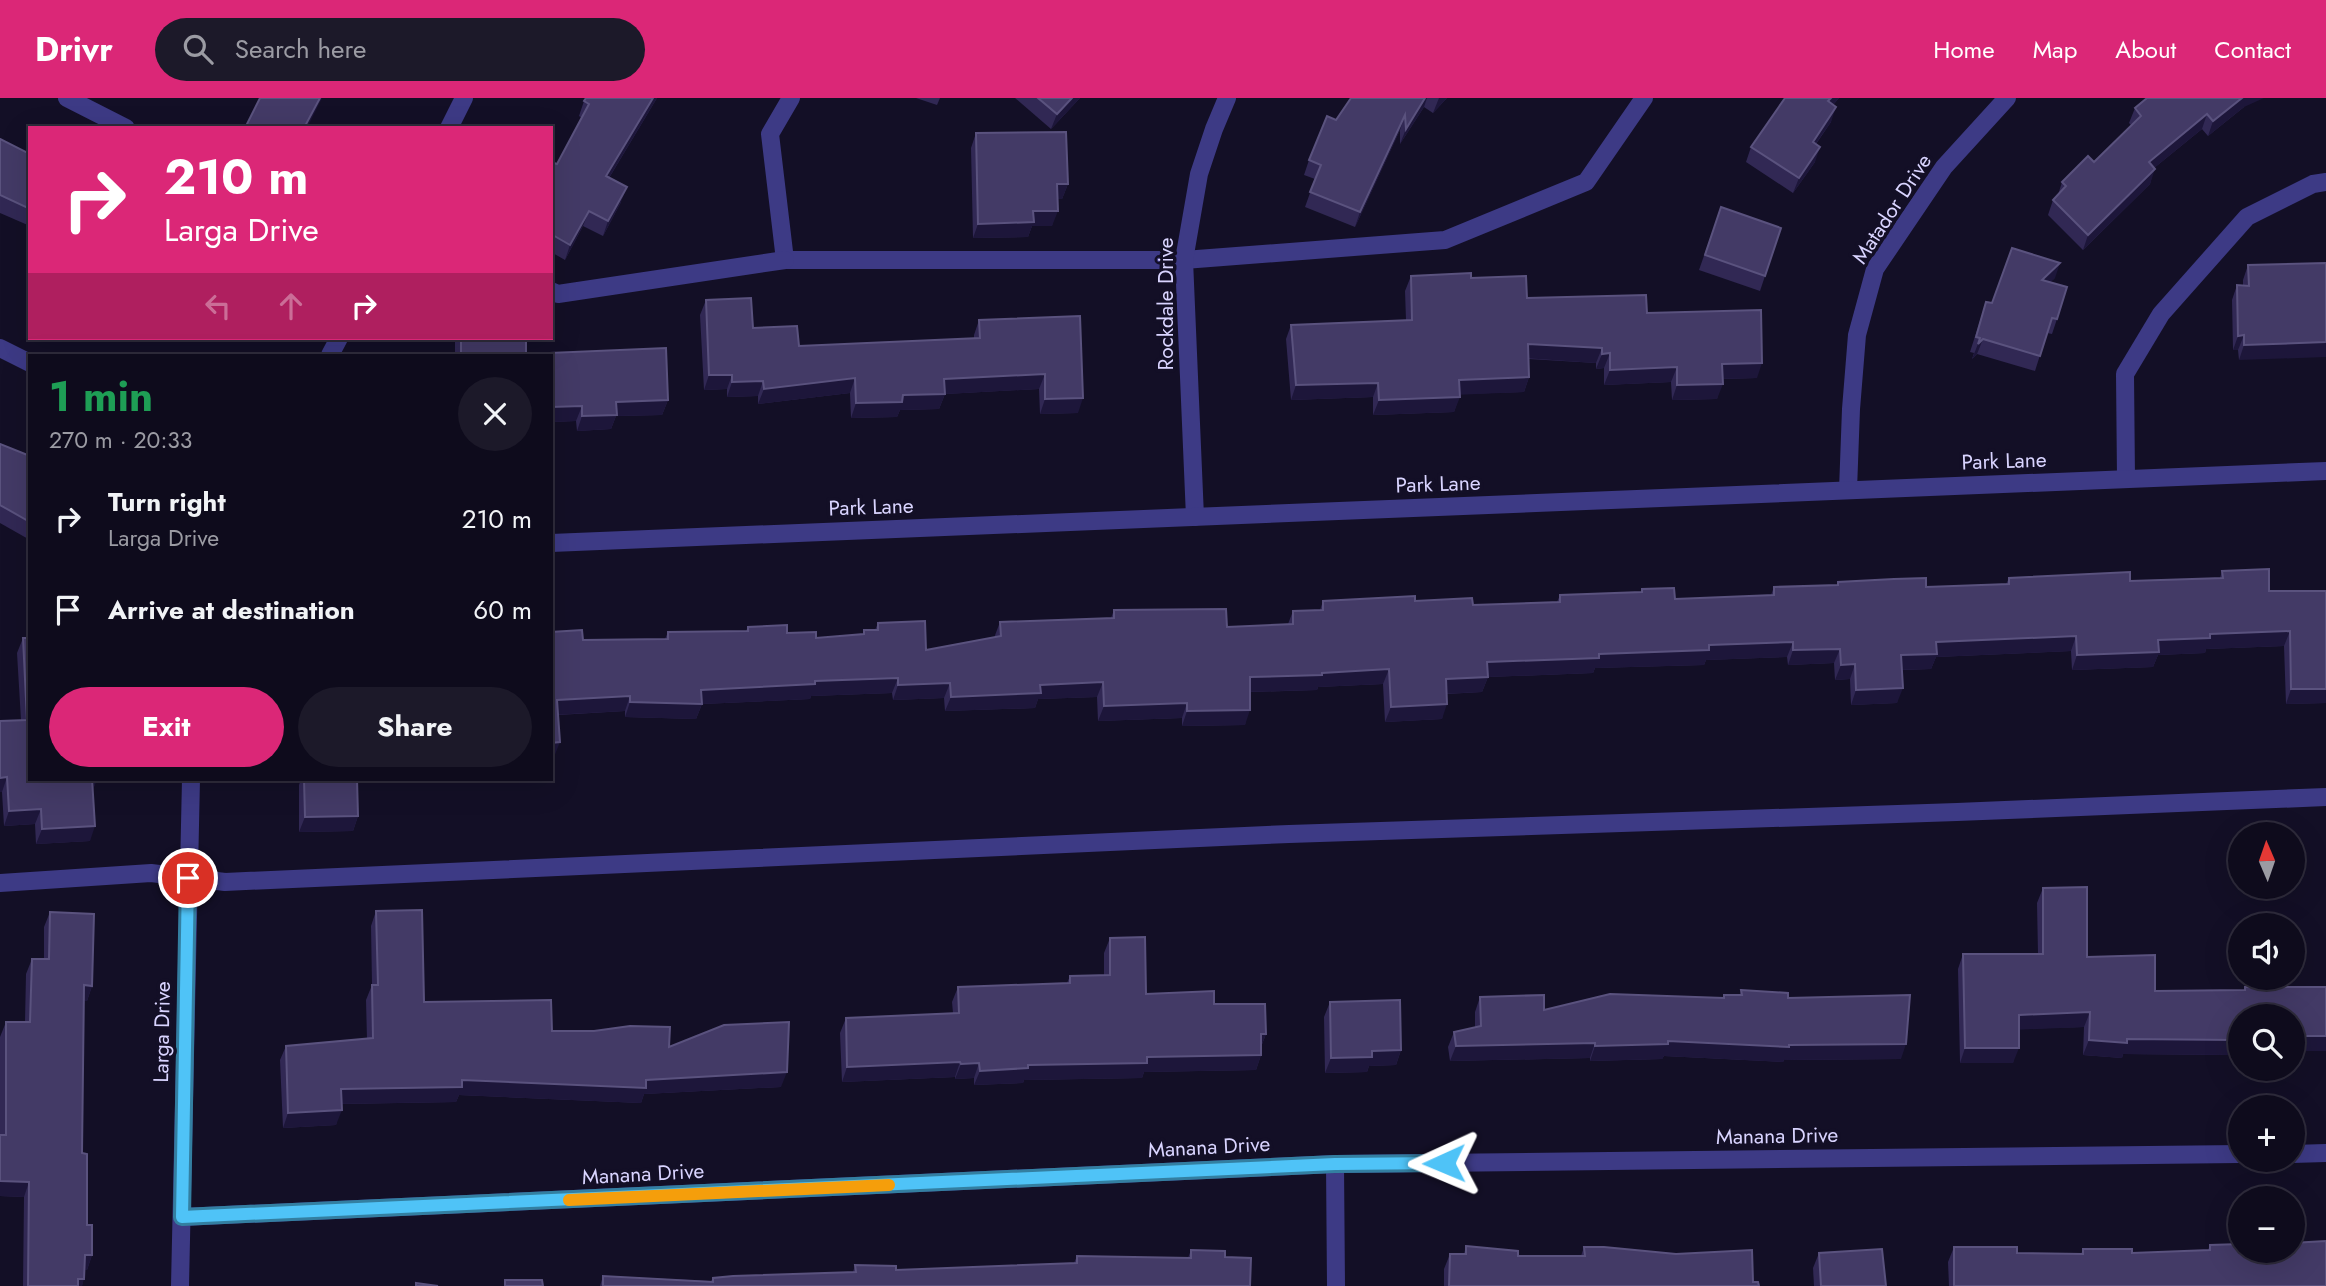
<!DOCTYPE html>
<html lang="en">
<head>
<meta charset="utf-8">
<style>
  body { margin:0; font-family:Jost,sans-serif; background:#1c1929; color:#f1f3f6; height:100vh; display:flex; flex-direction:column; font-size:26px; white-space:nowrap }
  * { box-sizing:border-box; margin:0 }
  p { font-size:23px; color:#9b9ba3 }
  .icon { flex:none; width:38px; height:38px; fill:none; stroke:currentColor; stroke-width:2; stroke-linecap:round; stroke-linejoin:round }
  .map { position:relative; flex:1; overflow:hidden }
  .details { position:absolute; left:28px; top:256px; width:525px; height:427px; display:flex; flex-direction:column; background:#0e0b1c; border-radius:0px; box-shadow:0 7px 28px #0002,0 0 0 2px #2e2b3b }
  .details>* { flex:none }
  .guide { position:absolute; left:28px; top:28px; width:525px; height:214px; border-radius:0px; box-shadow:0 7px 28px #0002,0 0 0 2px #2e2b3b; background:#db2777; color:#fff; overflow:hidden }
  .needle { width:46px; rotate:358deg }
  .controls { position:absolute; left:2228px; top:724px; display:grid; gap:14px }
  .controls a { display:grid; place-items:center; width:77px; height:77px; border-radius:50%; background:#0e0b1c; box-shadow:0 7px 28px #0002,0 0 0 2px #2e2b3b; font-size:35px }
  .pin { position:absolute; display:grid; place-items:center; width:60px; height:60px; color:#fff; margin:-30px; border:4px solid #fff; border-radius:50%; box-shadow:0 2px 7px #0007 }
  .me { position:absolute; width:77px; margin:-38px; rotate:269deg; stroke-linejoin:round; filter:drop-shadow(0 0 5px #0008) }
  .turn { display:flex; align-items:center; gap:24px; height:147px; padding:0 21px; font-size:32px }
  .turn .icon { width:91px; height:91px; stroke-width:2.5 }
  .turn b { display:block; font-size:49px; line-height:60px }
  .lanes { display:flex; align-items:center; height:66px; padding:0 21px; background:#0003; justify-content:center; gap:35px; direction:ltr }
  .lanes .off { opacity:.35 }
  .round { display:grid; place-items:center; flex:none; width:74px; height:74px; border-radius:37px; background:#1c1929 }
  .headline { display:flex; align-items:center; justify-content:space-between; height:119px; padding:0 21px }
  h1 { font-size:42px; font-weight:700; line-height:52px; color:#1e9e55 }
  .primary-button { display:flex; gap:14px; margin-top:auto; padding:14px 21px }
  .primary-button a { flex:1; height:80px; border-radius:42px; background:#db2777; color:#fff; font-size:28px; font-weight:700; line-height:80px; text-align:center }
  .primary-button a+a { background:#1c1929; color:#f1f3f6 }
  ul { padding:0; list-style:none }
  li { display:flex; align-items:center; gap:21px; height:91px; padding:0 21px }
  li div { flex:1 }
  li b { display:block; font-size:26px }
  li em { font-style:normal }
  header { display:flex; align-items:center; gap:42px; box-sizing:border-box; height:98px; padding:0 35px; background:#db2777; color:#fff }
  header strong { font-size:33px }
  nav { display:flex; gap:38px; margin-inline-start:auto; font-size:24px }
  .search { width:490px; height:63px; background:#1c1929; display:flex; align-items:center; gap:18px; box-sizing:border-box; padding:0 24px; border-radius:38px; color:#9b9ba3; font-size:26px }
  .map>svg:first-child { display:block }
</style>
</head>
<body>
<header>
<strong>Drivr</strong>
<div class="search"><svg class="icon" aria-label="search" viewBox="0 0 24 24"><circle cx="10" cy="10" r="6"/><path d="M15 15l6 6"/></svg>Search here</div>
<nav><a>Home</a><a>Map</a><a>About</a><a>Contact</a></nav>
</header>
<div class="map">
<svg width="2326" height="1188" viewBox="0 0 2326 1188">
  <rect width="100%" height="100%" fill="#130f26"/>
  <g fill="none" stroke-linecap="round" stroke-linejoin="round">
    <g stroke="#3d3a85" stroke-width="18">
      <path d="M67 0 126 30"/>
      <path d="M791 0 770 36 785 162H1184L1445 142 1586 84 1644 0"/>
      <path d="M449 30 464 0"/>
      <path d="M551 193 558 196 785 162"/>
      <path d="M0 250 30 265"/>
      <path d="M330 257 339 240"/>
      <path d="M2126 381 2125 276 2161 216 2247 119 2313 86 2326 84"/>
      <path d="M1848 392 1851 311 1857 237 1875 171 1944 69 2007 0"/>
      <path d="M1195 419 1184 162 1199 76 1214 31 1227 0"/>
      <path d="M551 445 2326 373"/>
      <path d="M0 785 151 775 225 784 1289 736 1957 714 2326 699"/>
      <path d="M2292 1056 2326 1055"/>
      <path d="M1335 1066 1336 1188"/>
      <path d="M182 1119 1335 1066 2240 1056"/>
      <path d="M180 1188 191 681"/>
    </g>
  </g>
  <g fill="#312854">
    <path d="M657 0 609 80 621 104 603 138 583 128 565 162 551 154V64L557 66 582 20 579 18 584 3Z"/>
    <path d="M916 0H940L937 7Z"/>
    <path d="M1015 0H1080L1051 31Z"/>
    <path d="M1351 0H1447L1433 15 1424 9 1400 46V32L1355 129 1305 109 1315 81 1304 77 1309 62Z"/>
    <path d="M1785 0H1839L1833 7 1831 24 1816 46 1815 64 1793 95 1746 64 1751 49Z"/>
    <path d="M2244 9 2208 38 2202 31 2154 70 2150 86 2083 152 2048 117 2053 102 2058 97 2062 84 2094 64 2131 27 2129 25 2135 10Z"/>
    <path d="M976 35 1068 86 1062 101H1057L1052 128H1032L1028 139 973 140 971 50Z"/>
    <path d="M0 41 30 56V128L0 115Z"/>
    <path d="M1721 109 1781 130 1760 193 1699 172Z"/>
    <path d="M2326 165 2239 262 2238 252H2233L2232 202 2237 187 2243 188V182L2248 167Z"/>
    <path d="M1411 178 1471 180 1527 200 1647 215 1757 280 1722 281 1717 301 1672 302 1671 284 1604 287V270L1596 271V265L1529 261V279L1524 294 1460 296 1454 314 1373 317V299L1291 302 1286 241 1291 227 1406 222 1405 193Z"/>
    <path d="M2055 180 2050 184 2057 221 2052 236 2047 235 2035 273 1977 256 1972 261 1974 255 1970 254 1986 204 1992 205Z"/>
    <path d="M706 202 753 230 799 248 974 240V237L979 222 1080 218 1078 315 1040 316 1039 291 945 296 939 311 900 312 897 319 851 320 850 295 758 306V298L727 299V291L704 292 700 217Z"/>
    <path d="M455 240H526V256L666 250 668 302 662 317 616 318 611 331 577 333 576 323 551 324V257H444L445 256H455Z"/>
    <path d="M0 346 30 358V442L0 425Z"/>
    <path d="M2222 473 2269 493 2326 605 2286 606 2284 548 2206 551 2205 555 2158 557 2153 569 2072 572 2071 553 1936 559 1931 571 1902 572 1897 605 1851 607 1850 581 1835 582 1834 565 1788 567 1787 559 1706 562 1704 567 1595 570 1593 575 1488 579 1482 594 1446 596 1442 621 1385 624 1383 586 1318 589 1317 592 1250 594 1245 627 1182 628V620L1098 623 1097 599 1038 601 1035 610 945 613 944 600 893 602 892 595 811 598 810 601 702 606 696 621 625 619V613L558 617 554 659 551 534 583 542 665 541 668 534 746 533 748 529 816 540 863 537 864 532H875L878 525 926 552 994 540 1000 524 1111 520 1114 512 1227 529 1288 526 1293 513 1320 512 1323 503H1415L1473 507 1557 504 1560 497 1641 494 1642 491 1675 501 1771 497 1774 489 1837 487 1838 484 1926 489 2006 486 2009 480 2130 483 2220 480Z"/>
    <path d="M23 540 30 681H97L92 693 90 743 36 746 35 726 4 728 2 694H0V623L21 622 17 555Z"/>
    <path d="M301 681H357L358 718 353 733 299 734V687Z"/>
    <path d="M2043 790 2087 859 2155 893 2244 892 2245 889H2326V953H2292V919L2232 954 2231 957 2123 956 2122 960 2083 957 2084 929 2019 931 2013 965H1960L1958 871 1963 856H2038L2037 805Z"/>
    <path d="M376 813 424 904 552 933 669 949 781 989 644 996 641 1005 459 997 456 1004 341 1006 336 1027 283 1030 280 962 286 948 367 941 366 902 372 887 371 828Z"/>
    <path d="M50 814 92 888 87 903 84 902 82 1055 87 1127 92 1157 87 1172H85L82 1188H23L24 1099 0 1098V939L6 924H25L26 876 32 861H44V829Z"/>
    <path d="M1110 840 1146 896 1214 906 1266 936 1261 949V957L1256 972 1144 974 1142 980 1024 982 1023 985 974 987V980L955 981V979L842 984 840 935 846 920 953 915 952 904 958 889 1067 885 1070 878 1104 877V855Z"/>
    <path d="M1741 892 1788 900 1901 961 1784 962 1783 964 1664 958 1662 961 1590 963V960L1450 963 1448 949 1454 934 1475 929V914L1480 899 1544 912 1723 900 1724 897H1740Z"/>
    <path d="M1330 904 1401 952 1396 967 1369 968 1367 974 1325 975 1324 919Z"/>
    <path d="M2210 1147 2326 1188H1949L1948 1164 1954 1149 2017 1155 2081 1156 2083 1151 2132 1155 2208 1152Z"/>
    <path d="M1466 1148 1518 1158H1581L1584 1149 1753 1184 1759 1188H1444V1171L1450 1156H1464Z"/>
    <path d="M1191 1152 1225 1159 1250 1188H600L603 1178 711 1183 713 1180 853 1174 855 1167 896 1172 1074 1165 1077 1158 1188 1160Z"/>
    <path d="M1819 1155 1886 1188H1814L1813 1170Z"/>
  </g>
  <g fill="#1d163a">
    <path d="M320 0H322L307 30H304Z"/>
    <path d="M653 0H657L601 93 606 78Z"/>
    <path d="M1072 0H1080L1051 31 1057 16Z"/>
    <path d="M1425 0H1427L1424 9 1400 46 1406 31Z"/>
    <path d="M1439 0H1447L1433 15Z"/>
    <path d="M1831 0H1839L1823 18 1828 3Z"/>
    <path d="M2242 0H2264L2244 9 2208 38 2213 23Z"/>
    <path d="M1836 9 1831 24 1807 58 1813 44Z"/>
    <path d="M2207 16 2202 31 2143 79 2149 64Z"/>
    <path d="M1405 17 1400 32 1355 129 1360 114Z"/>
    <path d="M1820 49 1815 64 1793 95 1799 80Z"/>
    <path d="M2155 71 2150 86 2083 152 2088 137Z"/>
    <path d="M1057 86H1068L1062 101H1051Z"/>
    <path d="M627 89 621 104 603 138 608 123Z"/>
    <path d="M589 113 583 128 565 162 570 147Z"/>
    <path d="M1033 113H1058L1052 128H1032L1028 139 973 140 978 126Z"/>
    <path d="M2060 165 2055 180 2037 197 2042 182Z"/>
    <path d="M2244 237 2238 252H2233L2238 238Z"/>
    <path d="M1983 241 1977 256 1972 261 1978 246Z"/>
    <path d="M2326 244V259L2239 262 2244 247Z"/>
    <path d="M1528 246 1602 250 1596 265 1523 260Z"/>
    <path d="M1610 255 1604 270 1596 271 1602 256Z"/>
    <path d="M1762 265 1757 280 1716 281 1722 266Z"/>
    <path d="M1677 269 1671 284 1604 287 1610 272Z"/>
    <path d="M1045 276 1039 291 945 296 939 311 900 312 897 319 851 320 856 305 903 297 944 281Z"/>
    <path d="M709 277H732L727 291 704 292Z"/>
    <path d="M1529 279 1524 294 1454 297 1459 282Z"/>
    <path d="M855 280 850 295 758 306 764 291Z"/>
    <path d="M763 283 758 298 727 299 732 284Z"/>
    <path d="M1378 285 1373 299 1291 302 1296 287Z"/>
    <path d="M1723 286 1717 301 1672 302 1677 287Z"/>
    <path d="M1460 299 1454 314 1373 317 1379 302Z"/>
    <path d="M1083 300 1078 315 1040 316 1045 301Z"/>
    <path d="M668 302 662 317 616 318 611 331 577 333 582 318 616 304Z"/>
    <path d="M582 308 576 323 551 324V309Z"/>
    <path d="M2290 533 2284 548 2206 551 2205 555 2158 557 2153 569 2072 572 2077 557 2158 542 2210 536Z"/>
    <path d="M2076 538 2071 553 1936 559 1931 571 1896 572 1901 557 1936 544Z"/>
    <path d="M1793 544 1787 559 1706 562 1704 567 1595 570 1593 575 1488 579 1482 594 1440 596 1446 581 1487 564 1709 547Z"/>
    <path d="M1840 551 1834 565 1788 567 1793 552Z"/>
    <path d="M1855 566 1850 581 1835 582 1841 567Z"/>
    <path d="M1389 571 1383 586 1318 589 1317 592 1244 594 1250 579Z"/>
    <path d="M898 580 892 595 811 598 810 601 702 606 696 621 625 619 630 604 701 592 815 583Z"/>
    <path d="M1103 584 1097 599 1038 601 1035 610 945 613 951 599 1040 587Z"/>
    <path d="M950 585 944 600 893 602 898 587Z"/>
    <path d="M1903 590 1897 605 1851 607 1856 592Z"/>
    <path d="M2291 591H2326V605L2286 606Z"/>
    <path d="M630 598 625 613 552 617 557 602Z"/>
    <path d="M1187 605 1182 620 1098 623 1104 608Z"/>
    <path d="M1447 606 1442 621 1385 624 1391 609Z"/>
    <path d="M1250 612 1245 627 1182 628 1187 613Z"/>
    <path d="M560 644 554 659H551V645Z"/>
    <path d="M7 679 2 694H0V680Z"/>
    <path d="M91 681H97L92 695Z"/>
    <path d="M41 711 35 726 4 728 9 713Z"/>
    <path d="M358 718 353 733 299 734 305 719Z"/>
    <path d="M95 728 90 743 36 746 42 731Z"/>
    <path d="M84 887 92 888 87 903 78 902Z"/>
    <path d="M2090 914 2084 929 2013 932 2019 917Z"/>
    <path d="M1261 936H1266L1260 951Z"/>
    <rect x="2292" y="938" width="34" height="15"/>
    <path d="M2240 940V954H2232L2231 957 2123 956 2122 960 2083 957 2089 942Z"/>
    <path d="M1668 943 1789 947 1906 946 1901 961 1784 962 1783 964 1664 958 1662 961 1590 963 1595 948Z"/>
    <path d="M1595 945 1590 960 1450 963 1456 948Z"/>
    <path d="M1965 950H2019L2013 965H1960Z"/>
    <path d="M1401 952 1396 967 1369 968 1367 974 1325 975 1331 960 1372 953Z"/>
    <path d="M1261 957 1256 972 1144 974 1142 980 1024 982 1023 985 974 987 980 973 1028 967 1147 959Z"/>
    <path d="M960 964 955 979 842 984 847 969Z"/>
    <path d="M979 965 974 980 955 981 961 966Z"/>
    <path d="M787 974 781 989 644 996 641 1005 459 997 456 1004 335 1006 341 991 462 982H646Z"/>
    <path d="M342 1012 336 1027 283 1030 288 1015Z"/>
    <path d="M0 1083 29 1084 24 1099 0 1098Z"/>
    <path d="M85 1157H92L87 1172H79Z"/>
    <path d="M78 1181H84L82 1188H76Z"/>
  </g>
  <g fill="#433a66" stroke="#5a527e" stroke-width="2">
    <path d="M260 0H320L304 30H245Z"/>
    <path d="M586 0H653L606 78 627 89 608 123 589 113 570 147 551 136V64L557 66 589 6 584 3Z"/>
    <path d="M1038 0H1072L1057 16Z"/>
    <path d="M1351 0H1425L1406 31 1405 17 1360 114 1310 94 1321 67 1309 62 1327 18 1336 22Z"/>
    <path d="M1785 0H1831L1828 3 1836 9 1813 44 1820 49 1799 80 1751 49Z"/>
    <path d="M2147 0H2242L2213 23 2207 16 2149 64 2155 71 2088 137 2053 102 2066 88 2062 84 2088 58 2094 64 2141 18 2135 10Z"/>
    <path d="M1066 34 1068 86H1057L1058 113H1033L1034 124 978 126 976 35Z"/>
    <path d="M0 41 30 56V111L0 97Z"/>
    <path d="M1721 109 1781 130 1765 178 1705 157Z"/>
    <path d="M2012 150 2060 165 2042 182 2067 189 2057 221 2052 220 2040 258 1983 241 1978 246 1980 240 1976 239 1986 204 1992 205Z"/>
    <path d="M2326 165V244L2244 247V237L2238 238 2237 187 2249 188 2248 167Z"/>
    <path d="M1471 175V180L1526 178 1527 200 1646 197 1647 215 1761 212 1762 265 1722 266 1723 286 1677 287V269L1610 272V255L1602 256V250L1528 246 1529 279 1459 282 1460 299 1379 302 1378 285 1296 287 1291 227 1412 222 1411 178Z"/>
    <path d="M751 200 753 230 797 228 799 248 980 240 979 222 1080 218 1083 300 1045 301V276L944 281 945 296 903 297 902 304 856 305 855 280 764 291 763 283 732 284V277H709L706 202Z"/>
    <path d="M461 240H526V256L666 250 668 302 616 304 617 317 582 318V308L551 309V257H445V256H461Z"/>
    <path d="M0 346 30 358V424L0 407Z"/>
    <path d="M2269 471V493H2326V591H2291L2290 533 2210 536V540L2158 542 2159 554 2077 557 2076 538 1936 544 1937 556 1901 557 1903 590 1856 592 1855 566 1841 567 1840 551 1793 552V544L1709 547V552L1599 556V560L1487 564 1488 579 1446 581 1447 606 1391 609 1389 571 1322 575V577L1250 579V612L1187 613V605L1104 608 1103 584 1040 587 1041 595 951 599 950 585 898 587V580L815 583V586L701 592 702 606 630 604V598L557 602 560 644 551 645V534L582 532 583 542 668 541V534L748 533V529L787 527V535L816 534V540L864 536V532H878V525L925 523 926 552 1001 538 1000 524 1114 520V512L1226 511 1227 529 1293 526V513L1323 512V503L1415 498V503L1472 500 1473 507 1560 504V497L1642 494V491L1674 490 1675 501 1774 497V489L1838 487V484L1894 481 1926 480V489L2009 486V480L2130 474V483L2223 480 2222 473Z"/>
    <path d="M23 540H30V681H92L95 728 42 731 41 711 9 713 7 679 0 680V623L27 622Z"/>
    <path d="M304 681H357L358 718 305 719Z"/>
    <path d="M2087 789V859L2155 857V893L2245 892V889H2326V938H2292V919H2240V940H2236V942L2127 941V945L2089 942 2090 914 2019 917V950H1965L1963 856H2043V790Z"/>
    <path d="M422 812 424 904 551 902 552 933H594L630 928 670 929 669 949 724 927 789 924 787 974 646 982V990L462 982V989L341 991 342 1012 288 1015 286 948 373 940 372 887H378L376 813Z"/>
    <path d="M50 814 94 816 92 888 84 887 82 1055 87 1056V1127H92V1157H85L84 1181H78V1188H28L29 1084 0 1083V1037H6V924H30L32 861H49Z"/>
    <path d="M1145 839 1146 896 1214 893V906H1265L1266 936H1261V957L1147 959V965L1028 967V970L980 973 979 965 961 966 960 964 847 969 846 920 959 915 958 889 1070 885V878L1110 877V840Z"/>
    <path d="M1741 892 1788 895V900L1910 897 1906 946 1789 947V949L1668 943V946L1595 948V945L1456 948 1454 934 1481 928 1480 899 1544 897V912L1610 896 1724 900V897H1742Z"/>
    <path d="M1400 902 1401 952 1372 953V959L1331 960 1330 904Z"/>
    <path d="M2326 1143V1188H1954V1149H2017V1155L2083 1156V1151H2132V1155L2210 1152V1147L2240 1146V1153H2292V1145Z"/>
    <path d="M1466 1148 1518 1153V1158H1585L1584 1149H1604L1676 1156 1752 1152 1753 1184H1758L1759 1188H1449L1450 1156H1466Z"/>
    <path d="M1882 1151 1886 1188H1821L1819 1155Z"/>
    <path d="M1191 1152 1225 1153V1159L1251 1160 1250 1188H603V1178L713 1184V1180L733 1178 856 1174 855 1167 896 1168V1172L1077 1165V1158L1191 1160Z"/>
    <path d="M505 1182H542L543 1188H505Z"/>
    <path d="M416 1185 438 1188H416Z"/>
  </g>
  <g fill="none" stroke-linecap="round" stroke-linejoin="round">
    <defs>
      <path id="route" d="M188 780 182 1119 1335 1066 1444 1065"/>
    </defs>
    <use href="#route" stroke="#337fa1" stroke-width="18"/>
    <use href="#route" stroke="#4fc3f7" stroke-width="12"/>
    <path stroke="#f59e0b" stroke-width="12" d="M569 1102 889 1087"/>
  </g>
  <g text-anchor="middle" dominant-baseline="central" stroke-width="7" stroke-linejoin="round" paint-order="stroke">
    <g font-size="21" fill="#d9d4ff" stroke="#130f26">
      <text transform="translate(1892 111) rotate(-57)">Matador Drive</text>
      <text transform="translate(1166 206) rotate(-90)">Rockdale Drive</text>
      <text transform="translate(2004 363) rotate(-2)">Park Lane</text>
      <text transform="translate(1438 386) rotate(-2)">Park Lane</text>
      <text transform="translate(871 409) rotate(-2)">Park Lane</text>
      <text transform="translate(162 934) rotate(-89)">Larga Drive</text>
      <text transform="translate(1777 1038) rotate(-1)">Manana Drive</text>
      <text transform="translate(1209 1049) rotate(-3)">Manana Drive</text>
      <text transform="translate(643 1076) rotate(-3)">Manana Drive</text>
    </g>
  </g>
</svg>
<div class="controls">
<a><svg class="needle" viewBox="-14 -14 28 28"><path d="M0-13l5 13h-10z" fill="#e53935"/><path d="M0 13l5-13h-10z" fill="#9b9ba3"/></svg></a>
<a><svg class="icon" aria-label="sound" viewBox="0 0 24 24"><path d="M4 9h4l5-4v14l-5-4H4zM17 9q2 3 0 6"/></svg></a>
<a><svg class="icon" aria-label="search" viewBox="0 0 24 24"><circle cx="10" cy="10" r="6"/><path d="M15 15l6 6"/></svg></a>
<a>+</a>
<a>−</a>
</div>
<div class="pin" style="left:188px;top:780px;background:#d93025"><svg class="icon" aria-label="arrive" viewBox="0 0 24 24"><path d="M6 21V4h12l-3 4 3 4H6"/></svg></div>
<svg class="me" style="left:1444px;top:1065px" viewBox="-20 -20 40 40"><path d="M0-17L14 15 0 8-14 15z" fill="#4fc3f7" stroke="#fff" stroke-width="4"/></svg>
<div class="guide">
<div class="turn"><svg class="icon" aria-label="right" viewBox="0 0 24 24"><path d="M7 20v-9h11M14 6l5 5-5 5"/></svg><div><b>210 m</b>Larga Drive</div></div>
<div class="lanes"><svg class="icon off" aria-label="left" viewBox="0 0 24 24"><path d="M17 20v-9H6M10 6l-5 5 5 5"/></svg><svg class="icon off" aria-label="ahead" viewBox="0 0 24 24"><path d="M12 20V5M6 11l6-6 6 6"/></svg><svg class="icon" aria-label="right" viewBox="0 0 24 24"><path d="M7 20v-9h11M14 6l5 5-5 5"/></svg></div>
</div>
<section class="details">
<div class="headline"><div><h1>1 min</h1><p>270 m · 20:33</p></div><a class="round"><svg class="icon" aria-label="close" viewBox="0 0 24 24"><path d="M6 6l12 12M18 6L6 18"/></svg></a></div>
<ul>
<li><svg class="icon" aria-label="right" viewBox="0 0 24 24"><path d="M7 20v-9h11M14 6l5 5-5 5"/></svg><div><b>Turn right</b><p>Larga Drive</p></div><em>210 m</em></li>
<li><svg class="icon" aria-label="arrive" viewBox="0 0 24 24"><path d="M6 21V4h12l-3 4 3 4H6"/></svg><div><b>Arrive at destination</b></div><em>60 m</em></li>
</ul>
<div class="primary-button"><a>Exit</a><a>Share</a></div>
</section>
</div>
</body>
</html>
